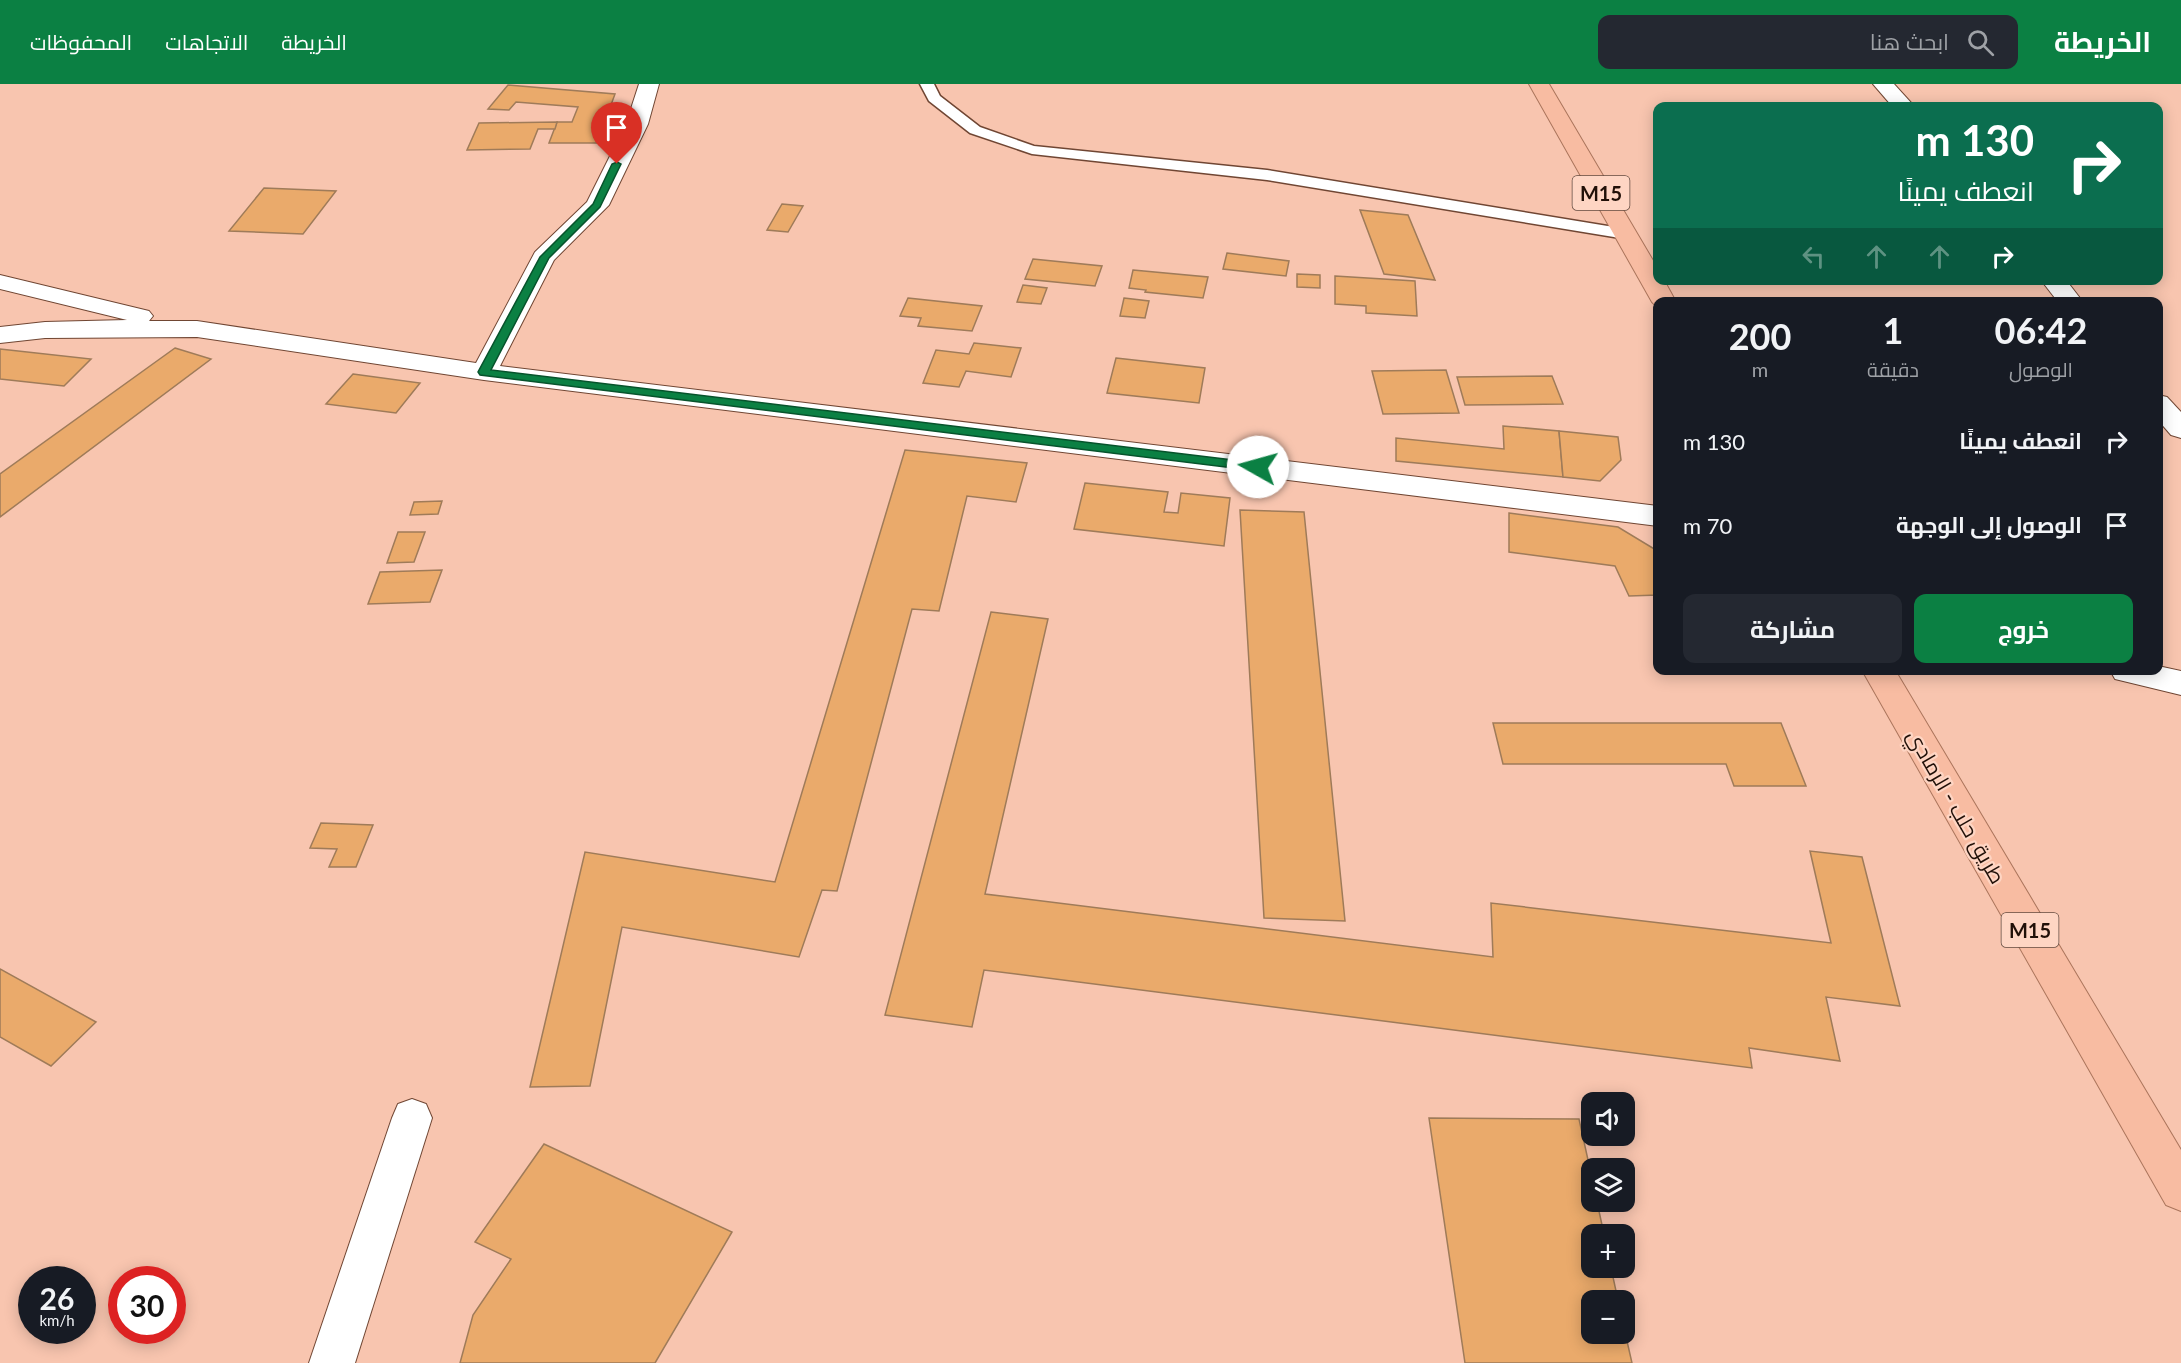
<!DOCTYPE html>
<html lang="ar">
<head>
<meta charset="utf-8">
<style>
  body { margin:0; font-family:Lato,Cairo,sans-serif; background:#242831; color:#f1f3f6; direction:rtl; height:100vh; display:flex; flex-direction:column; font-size:22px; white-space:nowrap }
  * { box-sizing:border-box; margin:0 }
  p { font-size:20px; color:#9ea1a6 }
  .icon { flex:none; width:33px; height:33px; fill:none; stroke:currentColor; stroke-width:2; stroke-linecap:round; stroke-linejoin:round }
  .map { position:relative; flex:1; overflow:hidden; direction:ltr }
  .details { position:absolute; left:1653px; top:213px; width:510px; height:378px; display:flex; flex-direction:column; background:#171b24; border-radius:12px; box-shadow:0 3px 15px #0003; direction:rtl }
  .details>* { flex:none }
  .guide { position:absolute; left:1653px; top:18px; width:510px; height:183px; border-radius:12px; box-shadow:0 3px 15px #0003; direction:rtl; background:#0b6e4f; color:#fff; overflow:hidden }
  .tools { position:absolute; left:1581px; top:1008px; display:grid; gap:12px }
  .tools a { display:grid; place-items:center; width:54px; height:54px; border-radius:12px; background:#171b24; box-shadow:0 3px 15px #0003; font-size:30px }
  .speed { position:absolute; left:18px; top:1182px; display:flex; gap:12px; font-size:30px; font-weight:700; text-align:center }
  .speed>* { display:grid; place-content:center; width:78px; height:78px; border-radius:50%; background:#171b24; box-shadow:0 3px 15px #0003; line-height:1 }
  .speed small { font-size:15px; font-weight:400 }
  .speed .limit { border:9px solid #d22; background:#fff; color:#111 }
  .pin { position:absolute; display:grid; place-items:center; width:51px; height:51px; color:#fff; margin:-62px -26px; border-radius:50% 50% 50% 0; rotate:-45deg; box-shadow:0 0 6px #0007 }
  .pin .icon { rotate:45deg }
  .me { position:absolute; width:66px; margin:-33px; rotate:277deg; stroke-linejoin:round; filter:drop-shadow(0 0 4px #0008) }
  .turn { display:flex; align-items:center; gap:21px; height:126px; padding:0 30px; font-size:27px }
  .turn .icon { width:78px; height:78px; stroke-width:2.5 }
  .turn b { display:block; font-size:42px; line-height:51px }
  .lanes { display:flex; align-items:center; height:57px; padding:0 30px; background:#0003; justify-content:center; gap:30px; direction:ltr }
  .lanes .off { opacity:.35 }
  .eta { display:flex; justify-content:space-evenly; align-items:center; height:102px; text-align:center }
  .eta b { font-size:36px; font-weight:700; line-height:42px }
  .primary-button { display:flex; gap:12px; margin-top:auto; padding:12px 30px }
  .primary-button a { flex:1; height:69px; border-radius:12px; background:#0b8043; color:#fff; font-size:24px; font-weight:700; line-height:69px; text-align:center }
  .primary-button a+a { background:#242831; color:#f1f3f6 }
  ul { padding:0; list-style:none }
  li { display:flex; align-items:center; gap:18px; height:84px; padding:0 30px }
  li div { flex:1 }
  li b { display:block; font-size:22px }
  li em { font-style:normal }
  header { display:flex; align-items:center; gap:36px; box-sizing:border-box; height:84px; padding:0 30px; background:#0b8043; color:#fff }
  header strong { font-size:28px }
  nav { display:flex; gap:33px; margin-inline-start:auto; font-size:21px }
  .search { width:420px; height:54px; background:#242831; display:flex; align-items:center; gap:15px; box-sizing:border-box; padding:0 21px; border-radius:12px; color:#9ea1a6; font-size:22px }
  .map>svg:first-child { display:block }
</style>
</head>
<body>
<header>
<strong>الخريطة</strong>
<div class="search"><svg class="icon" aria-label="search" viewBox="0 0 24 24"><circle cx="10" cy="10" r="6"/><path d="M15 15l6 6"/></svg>ابحث هنا</div>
<nav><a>الخريطة</a><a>الاتجاهات</a><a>المحفوظات</a></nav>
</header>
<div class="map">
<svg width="2181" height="1279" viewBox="0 0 2181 1279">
  <rect width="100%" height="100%" fill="#f8c5af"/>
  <g fill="#eaaa6b" stroke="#9f7b59" stroke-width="1.5">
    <path d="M508 1 615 10 597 59H549L557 38H572L578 23 516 18 509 26 488 25Z"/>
    <path d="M557 38 555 45H538L530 65 467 66 479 39Z"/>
    <path d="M264 104 336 107 303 150 229 147Z"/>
    <path d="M782 120 803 122 788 148 767 146Z"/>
    <path d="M1360 126 1408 131 1435 196 1384 190Z"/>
    <path d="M1227 169 1289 177 1286 192 1223 185Z"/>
    <path d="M1033 175 1102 182 1095 202 1025 195Z"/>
    <path d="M1133 186 1208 193 1203 214 1145 208 1146 206 1129 204Z"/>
    <path d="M1297 190 1320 191V204L1297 203Z"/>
    <path d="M1335 192 1415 197 1417 232 1366 229V222L1335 220Z"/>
    <path d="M1023 201 1047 204 1041 220 1017 218Z"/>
    <path d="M908 214 982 222 972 247 918 242 921 234 900 232Z"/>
    <path d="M1124 214 1149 217 1145 234 1120 232Z"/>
    <path d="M974 259 1021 264 1011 293 966 287 959 303 923 299 936 266 969 270Z"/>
    <path d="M175 264 211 275 0 433V390Z"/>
    <path d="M0 265 91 275 64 302 0 295Z"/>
    <path d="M1116 274 1205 284 1199 319 1107 309Z"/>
    <path d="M1446 286 1459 329 1383 330 1372 287Z"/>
    <path d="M353 290 420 299 396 329 326 320Z"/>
    <path d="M1552 292 1563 320 1465 321 1457 293Z"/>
    <path d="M1503 342 1559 347 1563 393 1396 377V354L1504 365Z"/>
    <path d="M1559 347 1618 353 1621 376 1600 397 1563 393Z"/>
    <path d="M905 366 1027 379 1016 418 967 412 939 527 912 525 837 807 822 806 799 873 622 843 590 1002 530 1003 585 768 775 798Z"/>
    <path d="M1085 399 1168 408 1164 428 1178 429 1181 409 1230 414 1224 462 1074 445Z"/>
    <path d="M442 417 438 430 410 431 414 418Z"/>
    <path d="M1240 426 1304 428 1345 837 1264 834Z"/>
    <path d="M1509 429 1618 443 1656 466 1658 511 1629 512 1615 482 1509 468Z"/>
    <path d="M398 448H425L414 478 387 479Z"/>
    <path d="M442 486 430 518 368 520 380 488Z"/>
    <path d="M991 528 1048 535 985 810 1493 873 1491 819 1831 859 1810 767 1862 773 1900 922 1826 913 1840 977 1749 964 1752 984 984 886 972 943 885 931Z"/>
    <path d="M1493 639H1781L1806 702H1734L1726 680H1503Z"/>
    <path d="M321 739 373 741 356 783H329L337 765 310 764Z"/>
    <path d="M0 885 96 938 51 982 0 953Z"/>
    <path d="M1429 1034 1579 1035 1592 1094V1118H1597L1604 1150H1592V1184H1611L1618 1216H1592V1250H1624V1244L1632 1279H1465Z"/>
    <path d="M544 1060 732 1148 655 1279H460L473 1231 511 1175 475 1158Z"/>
  </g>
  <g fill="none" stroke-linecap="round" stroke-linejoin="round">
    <defs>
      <path id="service" d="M920 0H934L940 12 980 43 1034 62 1267 86 1626 145 1634 150 1626 155 1267 96 1032 70 970 49 929 17Z"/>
      <g id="minor">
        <path d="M639 0H659L648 40 609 121 554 176 500 282 1658 422V442L484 296 197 253 45 254 0 259V243L45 238 127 236 0 205V191L149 227 153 232 149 237H197L476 279 535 168 587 118 626 40Z"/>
        <path d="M1873 0H1894L1914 22H1892Z"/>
        <path d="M2041 196H2066L2083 218H2058Z"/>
        <path d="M2158 311 2167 313 2181 328V354L2171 351 2158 336Z"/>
        <path d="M412 1015 426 1020 432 1034 355 1279H309L392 1034 398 1020Z"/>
      </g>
      <path id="tertiary" d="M2158 582 2181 587V611L2115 595 2110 586H2158Z"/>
      <g id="trunk">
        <path d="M1529 0H1549L1658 185V196H1664L1676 218H1658V224L1652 218Z"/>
        <path d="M1862 586H1895L2181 1066V1127L2166 1121Z"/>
      </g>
    </defs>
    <use href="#service" stroke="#704633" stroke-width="3"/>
    <use href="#minor" stroke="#704633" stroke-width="2"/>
    <use href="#tertiary" stroke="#704633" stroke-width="2"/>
    <use href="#trunk" stroke="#ab755c" stroke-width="2"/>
    <use href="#service" fill="#fff" fill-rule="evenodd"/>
    <use href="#minor" fill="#fff" fill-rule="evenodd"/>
    <use href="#tertiary" fill="#fff" fill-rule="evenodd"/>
    <use href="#trunk" fill="#f8bca2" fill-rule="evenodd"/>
  </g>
  <path fill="#0b8043" stroke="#07532c" stroke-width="1.5" d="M617 78 621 80 600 123 549 174 491 286 1258 379 1264 383 1258 387 480 291 478 288 540 173 593 120 612 80Z"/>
  <g text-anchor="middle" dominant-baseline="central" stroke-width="4.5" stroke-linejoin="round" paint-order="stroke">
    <g fill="#fed5c3" stroke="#634b40" stroke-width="1.5">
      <rect x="1572.5" y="92" width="57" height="34" rx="4.5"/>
      <rect x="2001.5" y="829" width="57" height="34" rx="4.5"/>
    </g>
    <g font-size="20" font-weight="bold" fill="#211008">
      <text x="1601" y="109">M15</text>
      <text x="2030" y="846">M15</text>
    </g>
    <g font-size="21" fill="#211008" stroke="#fed5c3">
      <text transform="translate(1957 722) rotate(60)">طريق حلب - الرمادي</text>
    </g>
  </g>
</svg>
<div class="tools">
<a><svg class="icon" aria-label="sound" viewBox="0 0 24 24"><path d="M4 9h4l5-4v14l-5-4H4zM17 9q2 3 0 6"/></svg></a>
<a><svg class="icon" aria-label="layers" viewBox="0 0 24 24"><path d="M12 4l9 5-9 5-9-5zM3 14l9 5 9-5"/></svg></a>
<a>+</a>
<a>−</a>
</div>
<div class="speed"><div>26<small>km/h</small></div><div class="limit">30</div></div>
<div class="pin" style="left:617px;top:80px;background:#d93025"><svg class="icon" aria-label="arrive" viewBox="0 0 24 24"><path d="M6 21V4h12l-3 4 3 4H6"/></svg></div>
<svg class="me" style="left:1258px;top:383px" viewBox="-20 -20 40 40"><circle r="19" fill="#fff"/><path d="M0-13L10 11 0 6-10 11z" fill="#0b8043"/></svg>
<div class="guide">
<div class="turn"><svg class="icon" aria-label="right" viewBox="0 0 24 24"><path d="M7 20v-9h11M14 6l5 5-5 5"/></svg><div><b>130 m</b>انعطف يمينًا</div></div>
<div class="lanes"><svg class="icon off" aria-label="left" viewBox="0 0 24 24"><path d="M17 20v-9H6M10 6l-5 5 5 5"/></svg><svg class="icon off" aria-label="ahead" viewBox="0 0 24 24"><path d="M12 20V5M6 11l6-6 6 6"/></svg><svg class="icon off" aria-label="ahead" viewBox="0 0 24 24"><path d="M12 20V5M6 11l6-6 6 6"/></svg><svg class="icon" aria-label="right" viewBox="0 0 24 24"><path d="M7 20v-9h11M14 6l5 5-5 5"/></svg></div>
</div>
<section class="details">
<div class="eta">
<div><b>06:42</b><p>الوصول</p></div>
<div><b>1</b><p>دقيقة</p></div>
<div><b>200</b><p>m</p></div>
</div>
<ul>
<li><svg class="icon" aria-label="right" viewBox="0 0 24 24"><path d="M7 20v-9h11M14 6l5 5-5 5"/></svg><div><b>انعطف يمينًا</b></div><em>130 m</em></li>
<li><svg class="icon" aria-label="arrive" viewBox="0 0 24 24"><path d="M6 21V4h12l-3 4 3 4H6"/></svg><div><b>الوصول إلى الوجهة</b></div><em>70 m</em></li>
</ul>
<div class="primary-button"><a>خروج</a><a>مشاركة</a></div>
</section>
</div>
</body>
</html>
